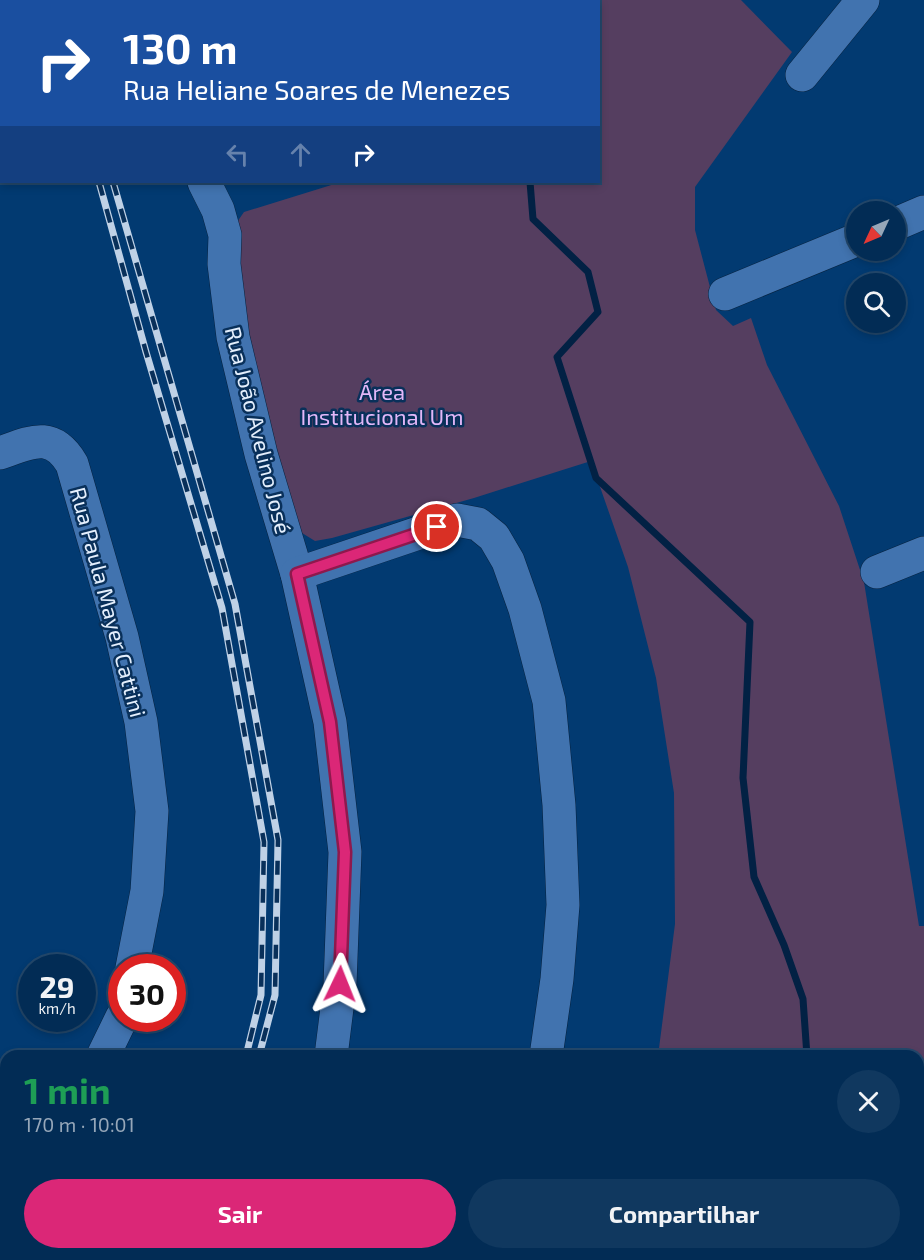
<!DOCTYPE html>
<html lang="pt">
<head>
<meta charset="utf-8">
<style>
  body { margin:0; font-family:"Exo 2",sans-serif; background:#10385f; color:#f1f3f6; height:100vh; display:flex; flex-direction:column; font-size:22px; white-space:nowrap }
  * { box-sizing:border-box; margin:0 }
  p { font-size:20px; color:#96a7b9 }
  .icon { flex:none; width:33px; height:33px; fill:none; stroke:currentColor; stroke-width:2; stroke-linecap:round; stroke-linejoin:round }
  .map { position:relative; flex:1; overflow:hidden }
  .panel { position:absolute; left:0px; top:1050px; width:924px; height:210px; display:flex; flex-direction:column; background:#022c55; border-radius:18px 18px 0 0; box-shadow:0 3px 9px #0003,0 0 0 2px #23486c }
  .panel>* { flex:none }
  .banner { position:absolute; left:0px; top:0px; width:600px; height:183px; box-shadow:0 3px 9px #0003,0 0 0 2px #23486c; background:#1a4fa0; color:#fff; overflow:hidden }
  .needle { width:39px; rotate:226deg }
  .tools { position:absolute; left:846px; top:201px; display:grid; gap:12px }
  .tools a { display:grid; place-items:center; width:60px; height:60px; border-radius:50%; background:#022c55; box-shadow:0 3px 9px #0003,0 0 0 2px #23486c; font-size:30px }
  .speed { position:absolute; left:18px; top:954px; display:flex; gap:12px; font-size:30px; font-weight:700; text-align:center }
  .speed>* { display:grid; place-content:center; width:78px; height:78px; border-radius:50%; background:#022c55; box-shadow:0 3px 9px #0003,0 0 0 2px #23486c; line-height:1 }
  .speed small { font-size:15px; font-weight:400 }
  .speed .limit { border:9px solid #d22; background:#fff; color:#111 }
  .pin { position:absolute; display:grid; place-items:center; width:51px; height:51px; color:#fff; margin:-26px; border:3px solid #fff; border-radius:50%; box-shadow:0 2px 6px #0007 }
  .me { position:absolute; width:66px; margin:-33px; rotate:2deg; stroke-linejoin:round; filter:drop-shadow(0 0 4px #0008) }
  .turn { display:flex; align-items:center; gap:21px; height:126px; padding:0 24px; font-size:27px }
  .turn .icon { width:78px; height:78px; stroke-width:2.5 }
  .turn b { display:block; font-size:42px; line-height:51px }
  .lanes { display:flex; align-items:center; height:57px; padding:0 24px; background:#0003; justify-content:center; gap:30px; direction:ltr }
  .lanes .off { opacity:.35 }
  .round { display:grid; place-items:center; flex:none; width:63px; height:63px; border-radius:32px; background:#10385f }
  .headline { display:flex; align-items:center; justify-content:space-between; height:102px; padding:0 24px }
  h1 { font-size:36px; font-weight:700; line-height:45px; color:#1e9e55 }
  .action { display:flex; gap:12px; margin-top:auto; padding:12px 24px }
  .action a { flex:1; height:69px; border-radius:36px; background:#db2777; color:#fff; font-size:24px; font-weight:700; line-height:69px; text-align:center }
  .action a+a { background:#10385f; color:#f1f3f6 }
  .map>svg:first-child { display:block }
</style>
</head>
<body>
<div class="map">
<svg width="924" height="1260" viewBox="0 0 924 1260">
  <rect width="100%" height="100%" fill="#023a71"/>
  <g fill="#553e60">
    <path d="M154 0H527V1L154 2Z"/>
    <path d="M529 0H741L792 52 695 187V230L716 310 733 326 751 318 767 365 839 506 864 582 919 926H924V1217L918 1218V1056H658L675 924 674 793 656 678 628 567 591 461 474 498 332 538 315 541 302 533 270 430 231 251 235 225 244 212 341 182H598V2L529 1Z"/>
    <path d="M6 1246V1254H146L143 1260H0V1253Z"/>
  </g>
  <g fill="none" stroke-linecap="round" stroke-linejoin="round">
    <g stroke="#022144" stroke-width="7">
      <path d="M527 0V2"/>
      <path d="M530 182 533 219 588 272 598 312 557 357 596 478 750 622 743 778 754 877 784 945 803 999 807 1056"/>
    </g>
    <defs>
      <g id="minor">
        <path d="M136 0 137 2"/>
        <path d="M802 75 863 0"/>
        <path d="M204 182 218 210 225 235 224 264 233 337 261 454 297 574 330 722 345 852 340 984 331 1056"/>
        <path d="M896 224 924 212"/>
        <path d="M725 294 856 240"/>
        <path d="M0 453C31 442 52 430 72 464L122 637 141 722 152 811 147 891 132 968"/>
        <path d="M877 572 924 553"/>
        <path d="M297 574 457 520 478 524 494 537 508 561 525 609 549 701 559 805 563 905 557 979 546 1056"/>
        <path d="M103 1056 122 1017"/>
        <path d="M0 1229 6 1224"/>
        <path d="M918 1244 924 1243"/>
        <path d="M687 1254 695 1260"/>
        <path d="M750 1254H822"/>
        <path d="M266 1260 269 1254"/>
        <path d="M498 1260 501 1254"/>
      </g>
    </defs>
    <use href="#minor" stroke="#07223f" stroke-width="34"/>
    <use href="#minor" stroke="#4173af" stroke-width="33"/>
    <defs>
      <g id="rail">
        <path d="M48 0 49 2"/>
        <path d="M62 0 63 2"/>
        <path d="M99 182 146 352 222 608 264 842 261 995 246 1056"/>
        <path d="M113 182 235 604 278 840 275 995 259 1056"/>
        <path d="M171 1260 174 1254"/>
        <path d="M185 1260 189 1254"/>
      </g>
    </defs>
    <use href="#rail" stroke="#bfd1e6" stroke-width="7"/>
    <use href="#rail" stroke="#09305a" stroke-width="4.5" stroke-dasharray="14" stroke-linecap="butt"/>
  </g>
  <g fill="none" stroke-linecap="round" stroke-linejoin="round">
    <defs>
      <path id="route" d="M340 984 345 852 330 722 297 574 437 527"/>
    </defs>
    <use href="#route" stroke="#8e194d" stroke-width="15"/>
    <use href="#route" stroke="#db2777" stroke-width="10"/>
  </g>
  <g text-anchor="middle" dominant-baseline="central" stroke-width="5" stroke-linejoin="round" paint-order="stroke">
    <g font-size="22" fill="#e2b7f8" stroke="#09305a">
      <text x="382" y="391">Área<tspan x="382" dy="25">Institucional Um</tspan></text>
    </g>
    <g font-size="22" fill="#e4effd" stroke="#09305a">
      <text transform="translate(259 430) rotate(76)">Rua João Avelino José</text>
      <text transform="translate(109 602) rotate(75)">Rua Paula Mayer Cattini</text>
    </g>
  </g>
</svg>
<div class="tools">
<a><svg class="needle" viewBox="-14 -14 28 28"><path d="M0-13l5 13h-10z" fill="#e53935"/><path d="M0 13l5-13h-10z" fill="#96a7b9"/></svg></a>
<a><svg class="icon" aria-label="search" viewBox="0 0 24 24"><circle cx="10" cy="10" r="6"/><path d="M15 15l6 6"/></svg></a>
</div>
<div class="speed"><div>29<small>km/h</small></div><div class="limit">30</div></div>
<div class="pin" style="left:437px;top:527px;background:#d93025"><svg class="icon" aria-label="arrive" viewBox="0 0 24 24"><path d="M6 21V4h12l-3 4 3 4H6"/></svg></div>
<svg class="me" style="left:340px;top:984px" viewBox="-20 -20 40 40"><path d="M0-17L14 15 0 8-14 15z" fill="#db2777" stroke="#fff" stroke-width="4"/></svg>
<div class="banner">
<div class="turn"><svg class="icon" aria-label="right" viewBox="0 0 24 24"><path d="M7 20v-9h11M14 6l5 5-5 5"/></svg><div><b>130 m</b>Rua Heliane Soares de Menezes</div></div>
<div class="lanes"><svg class="icon off" aria-label="left" viewBox="0 0 24 24"><path d="M17 20v-9H6M10 6l-5 5 5 5"/></svg><svg class="icon off" aria-label="ahead" viewBox="0 0 24 24"><path d="M12 20V5M6 11l6-6 6 6"/></svg><svg class="icon" aria-label="right" viewBox="0 0 24 24"><path d="M7 20v-9h11M14 6l5 5-5 5"/></svg></div>
</div>
<section class="panel">
<div class="headline"><div><h1>1 min</h1><p>170 m · 10:01</p></div><a class="round"><svg class="icon" aria-label="close" viewBox="0 0 24 24"><path d="M6 6l12 12M18 6L6 18"/></svg></a></div>
<div class="action"><a>Sair</a><a>Compartilhar</a></div>
</section>
</div>
</body>
</html>
